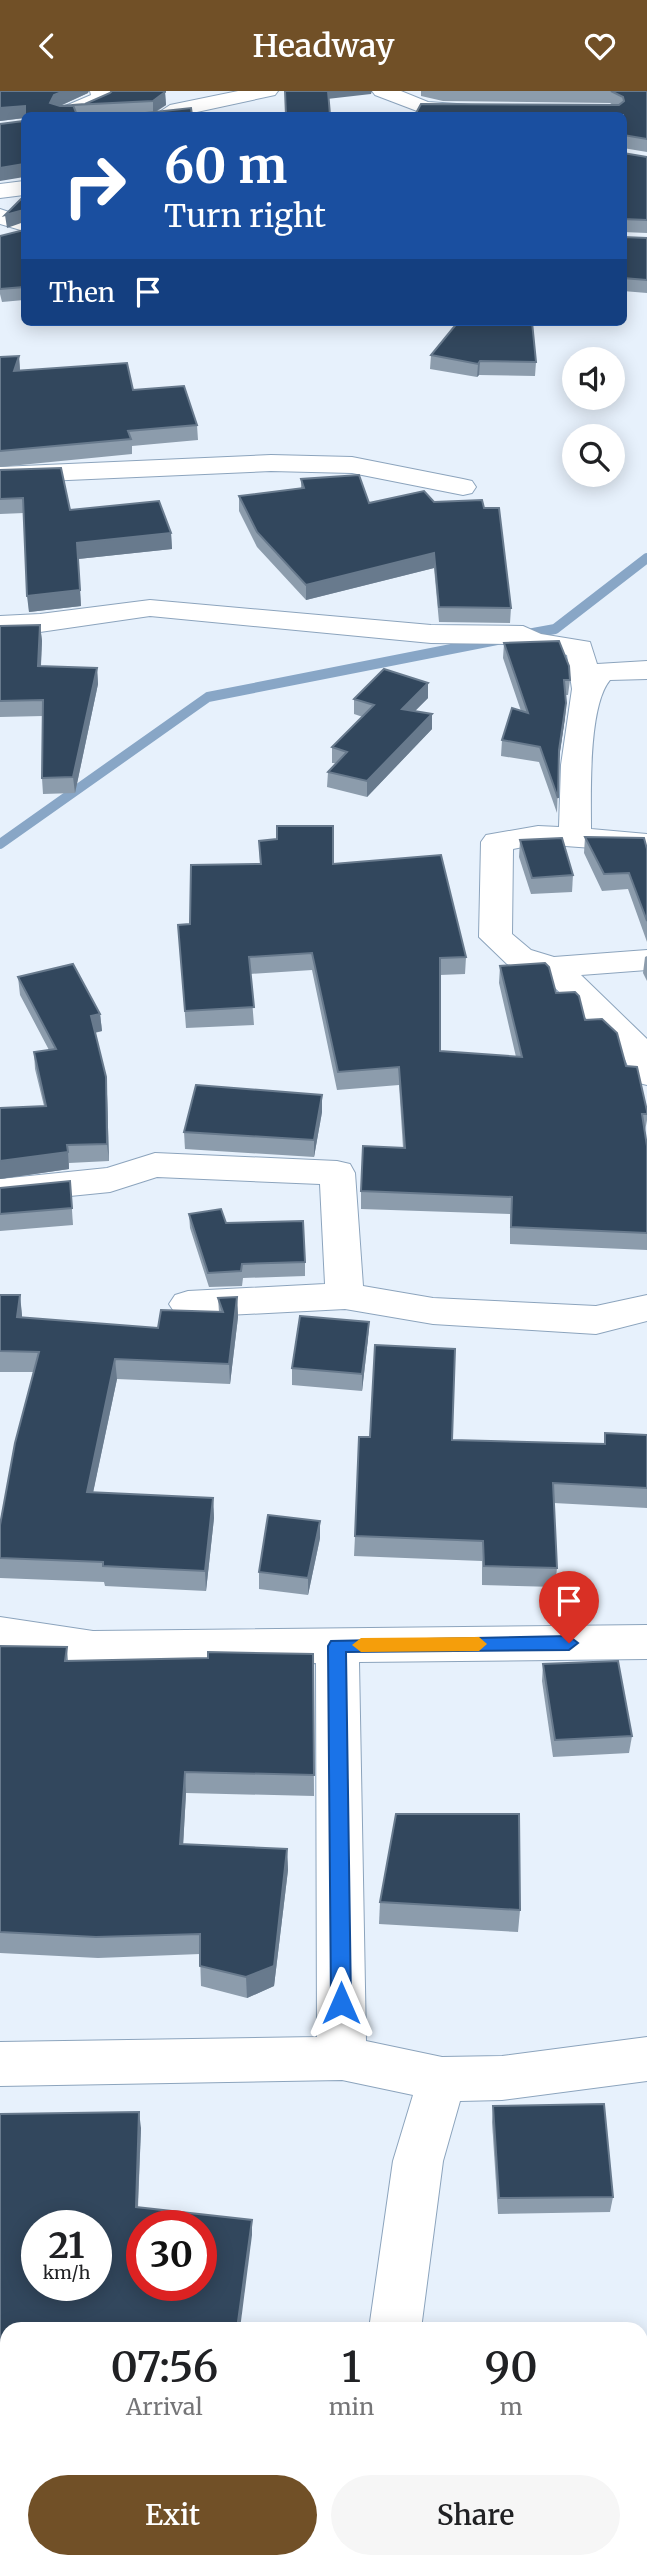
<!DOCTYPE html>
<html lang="en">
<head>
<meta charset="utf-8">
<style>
  body { margin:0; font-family:Merriweather,serif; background:#f6f6f6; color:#202124; height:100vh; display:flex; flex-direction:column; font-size:26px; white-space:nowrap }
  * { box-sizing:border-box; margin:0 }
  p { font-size:23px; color:#757577 }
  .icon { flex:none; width:38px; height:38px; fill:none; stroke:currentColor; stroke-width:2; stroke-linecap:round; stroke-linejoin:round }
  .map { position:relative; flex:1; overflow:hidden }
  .panel { position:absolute; left:0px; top:2231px; width:648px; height:247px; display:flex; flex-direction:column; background:#fff; border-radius:21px 21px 0 0; box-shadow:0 4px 18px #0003 }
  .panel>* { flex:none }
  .hud { position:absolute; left:21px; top:21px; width:606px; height:214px; border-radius:10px; box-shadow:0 4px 18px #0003; background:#1a4fa0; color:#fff; overflow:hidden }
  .buttons { position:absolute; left:562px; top:256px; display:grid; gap:14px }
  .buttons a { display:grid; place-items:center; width:63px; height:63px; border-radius:50%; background:#fff; box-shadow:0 4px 18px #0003; font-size:35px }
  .speed { position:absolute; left:21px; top:2119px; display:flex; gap:14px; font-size:35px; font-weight:700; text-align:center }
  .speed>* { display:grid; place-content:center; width:91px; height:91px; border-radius:50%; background:#fff; box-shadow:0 4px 18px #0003; line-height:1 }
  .speed small { font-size:18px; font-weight:400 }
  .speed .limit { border:10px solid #d22; background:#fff; color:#111 }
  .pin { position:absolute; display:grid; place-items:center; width:60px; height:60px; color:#fff; margin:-72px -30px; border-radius:50% 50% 50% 0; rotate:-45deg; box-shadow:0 0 7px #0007 }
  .pin .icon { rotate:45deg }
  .me { position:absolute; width:77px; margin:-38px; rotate:0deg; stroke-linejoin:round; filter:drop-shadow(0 0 5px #0008) }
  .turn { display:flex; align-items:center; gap:24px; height:147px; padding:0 28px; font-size:32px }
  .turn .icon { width:91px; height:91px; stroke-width:2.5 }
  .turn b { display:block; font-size:49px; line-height:60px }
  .then { display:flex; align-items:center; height:66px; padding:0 28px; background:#0003; gap:14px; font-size:26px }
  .eta { display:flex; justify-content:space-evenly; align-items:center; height:119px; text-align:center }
  .eta b { font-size:42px; font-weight:600; line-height:49px }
  .primary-button { display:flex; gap:14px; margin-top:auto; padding:14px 28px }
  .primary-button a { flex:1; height:80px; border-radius:42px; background:#715027; color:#fff; font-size:28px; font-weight:600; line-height:80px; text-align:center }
  .primary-button a+a { background:#f6f6f6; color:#202124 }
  header { display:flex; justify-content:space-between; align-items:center; height:91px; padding:0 28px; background:#715027; color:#fff; font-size:32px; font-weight:600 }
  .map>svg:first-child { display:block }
</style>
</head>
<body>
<header><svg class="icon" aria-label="back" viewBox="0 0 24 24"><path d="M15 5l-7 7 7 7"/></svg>Headway<svg class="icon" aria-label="heart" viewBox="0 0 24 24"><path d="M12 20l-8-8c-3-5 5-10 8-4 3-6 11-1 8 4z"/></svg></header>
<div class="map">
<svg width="647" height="2477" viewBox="0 0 647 2477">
  <rect width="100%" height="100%" fill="#e7f1fc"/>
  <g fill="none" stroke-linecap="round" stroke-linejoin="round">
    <g stroke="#88a6c6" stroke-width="10">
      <path d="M522 544 555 538 647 467"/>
      <path d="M0 753 208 606 497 549"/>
    </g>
    <defs>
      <g id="minor">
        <path d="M90 0H110L114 7C101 24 72 26 53 24L56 19 91 4Z"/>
        <path d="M238 0H278L275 4 183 24H155L170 14Z"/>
        <path d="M372 0H401L428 11 471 14 482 20 479 24 425 23 375 4Z"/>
        <path d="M24 90V104L0 107V93Z"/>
        <path d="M0 118 24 126V140L0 133Z"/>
        <path d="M271 364 352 366 463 388 472 390 476 396 472 402 463 404 352 382 271 380 0 392V376Z"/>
        <path d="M150 509 431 534 523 535 541 543 590 551 597 573 647 570V588L610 589C588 615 591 703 591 738L647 743V761L538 753 513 758 512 843 531 859 554 866 647 859V879L581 884 647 948V994L635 991 623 964 541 883 507 873 479 846 481 751 486 744 538 735 559 736 561 674 572 598 567 564 517 553 431 552 150 525 40 541 0 543V525L40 523Z"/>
        <path d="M155 1062 337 1070 350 1073 355 1082 363 1195 433 1207 596 1215 647 1204V1230L596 1243 433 1233 345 1218 188 1226 175 1222 169 1213 175 1204 188 1200 325 1193 320 1093 157 1086 110 1101 0 1112V1088L107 1077Z"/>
        <path d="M0 1526 93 1540 647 1534V1568L359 1571 366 1950 442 1966 502 1965 647 1946V1990L502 2009 460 2010 443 2070 421 2238H369L393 2070 413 2004 342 1989 0 1995V1951L317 1946 316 1572 93 1574 0 1560Z"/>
        <rect x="361" y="2471" width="56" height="6"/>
      </g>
    </defs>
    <use href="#minor" stroke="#8ca4bd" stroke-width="2"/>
    <use href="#minor" fill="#fff" fill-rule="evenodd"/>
  </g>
  <g fill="#8c9cac">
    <path d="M0 0 88 2 60 15 85 13 165 1 166 14 156 21 192 24H145V23L113 24H24V27L0 30Z"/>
    <path d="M421 0H647V61L623 57V24H416V22L613 14 610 12 443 10 421 5Z"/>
    <path d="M623 62 647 66V142L623 141Z"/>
    <path d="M24 139V209L2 211 0 203V145Z"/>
    <path d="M623 146 647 147V202L623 200Z"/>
    <path d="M431 264 536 271 535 285 479 284 477 286 430 278Z"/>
    <path d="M19 265 20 280 133 299 197 334 198 349 132 355V363L0 376V266Z"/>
    <path d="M0 379 70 419 171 442 172 458 78 468 81 515 29 521 24 422 0 423Z"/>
    <path d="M301 388 369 412 511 517 510 532 439 531 434 477 306 509 257 456 239 420V405L301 397Z"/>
    <path d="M40 534 42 550 41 575 97 577 98 593 75 702 43 703 42 687 43 625 0 626V535Z"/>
    <path d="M504 552 570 589 568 604H565L566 612 565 627 559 668 557 722 539 671 501 665 502 649 521 620 503 567Z"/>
    <path d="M428 607 415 620 432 638 367 706 327 696 328 681 335 672H332V656L363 626 354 623V608Z"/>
    <path d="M585 746 647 758V851L628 798 602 800 584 762Z"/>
    <path d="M520 749 573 784 572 801 531 803 519 766Z"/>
    <path d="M259 750 333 773 466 866 465 883 440 884V960L516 966 499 892 500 875 556 902 585 929 626 975 647 1020V1029L645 1040 647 1055V1159L510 1153V1123L361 1118V1100L403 1057 399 994 337 999 312 879 250 883 254 934 186 937 178 834 190 833 260 773Z"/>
    <path d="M647 865V890L643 882 645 866Z"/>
    <path d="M18 886 100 923 102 940 95 942 107 1003 109 1070 69 1072V1078L0 1088V1017L44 1015 35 978 34 961 49 959 20 904Z"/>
    <path d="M322 1021 314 1066 185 1058 184 1041Z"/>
    <path d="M70 1090 73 1134 0 1140V1097Z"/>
    <path d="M189 1123 226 1132 305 1171V1185L243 1187 242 1195 209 1196 190 1137Z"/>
    <path d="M0 1204H20L22 1227 158 1237 219 1221 218 1207 237 1206 238 1226 230 1293 117 1288 93 1401 213 1407 214 1427 206 1500 105 1495 104 1491 0 1487V1434L33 1281H0Z"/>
    <path d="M369 1231 368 1248 362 1300 292 1294V1277Z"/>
    <path d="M605 1342 647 1344V1417L554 1412 557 1477 555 1496 482 1494V1470L354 1465 355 1445 452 1349 604 1353Z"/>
    <path d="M320 1447 308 1504 259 1498V1481Z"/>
    <path d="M0 1555 67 1556 68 1570 208 1567 313 1563 314 1705 186 1702 183 1754 287 1758 288 1779 274 1895 247 1907 201 1895 200 1863 98 1867 0 1862Z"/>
    <path d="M543 1573 632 1645 629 1662 553 1666 542 1590Z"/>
    <path d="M380 1811 520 1819 518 1841 379 1833Z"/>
    <path d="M493 2015 613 2106 610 2121 498 2123 492 2031Z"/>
    <path d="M0 2023 141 2037 138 2117 252 2144 7 2238V2262H0Z"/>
    <path d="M583 2471H640L647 2477H582Z"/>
  </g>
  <g fill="#687a8d">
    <path d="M64 0H89L88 2 55 17 50 12 54 4Z"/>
    <path d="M327 0H372L371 3 327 8Z"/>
    <path d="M165 1 166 14 153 22V10Z"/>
    <path d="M25 15 24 27 0 30V17Z"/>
    <path d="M24 73V86L0 90V77Z"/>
    <path d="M24 118V131L7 137 5 124Z"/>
    <path d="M19 265 20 280H14Z"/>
    <path d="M480 270 479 284 477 286 478 273Z"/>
    <path d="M171 442 172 458 78 468 77 452Z"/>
    <path d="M434 462V477L306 509V494Z"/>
    <path d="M80 499 81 515 29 521 27 505Z"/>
    <path d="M40 534 42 550 40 590 38 575Z"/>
    <path d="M97 577 98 593 75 702 73 686Z"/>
    <path d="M428 592V607L402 633V618Z"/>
    <path d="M566 612 565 627 558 674 559 659Z"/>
    <path d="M432 623V638L367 706V690Z"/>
    <path d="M100 923 102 940 92 942 91 925Z"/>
    <path d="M106 986 107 1003 109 1070 107 1053Z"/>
    <path d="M322 1004V1021L314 1066V1049Z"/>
    <path d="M68 1061 69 1078 0 1088V1070Z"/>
    <path d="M20 1204 22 1224 20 1246 17 1226Z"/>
    <path d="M237 1206 238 1226 230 1293 229 1273Z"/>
    <path d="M369 1231 368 1248 362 1300V1283Z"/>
    <path d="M115 1268 117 1288 89 1421 87 1401Z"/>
    <path d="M213 1407 214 1427 206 1500 205 1480Z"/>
    <path d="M320 1430V1447L308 1504V1487Z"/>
    <path d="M185 1681 186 1702 182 1774 180 1753Z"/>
    <path d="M287 1758 288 1779 274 1895 247 1907 246 1886Z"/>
    <path d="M139 2021 141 2037 137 2132 136 2116Z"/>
    <path d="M252 2129V2144L240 2238H237Z"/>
    <path d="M43 2471H47L46 2477H42Z"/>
  </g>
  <g fill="#32475d" stroke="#687a8d" stroke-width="2" fill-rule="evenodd">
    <path d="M0 0H64L54 4 50 12 60 15 85 13 110 2 112 0H165V1L153 10 73 14 77 24H25V15L0 17Z"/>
    <path d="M285 0H328L330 24H286Z"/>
    <path d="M611 0H647V48L623 44V24H427L416 22 421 13 619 14 624 10 623 6Z"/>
    <path d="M191 17 192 24H147L145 22Z"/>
    <path d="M24 30V73L0 77V33Z"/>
    <path d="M623 62 647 66V129L623 128Z"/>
    <path d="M24 105V119L5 124Z"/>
    <path d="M24 139V196L0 198V145Z"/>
    <path d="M623 146 647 147V189L623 187Z"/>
    <path d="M458 231H532L536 271 480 270 478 273 431 264Z"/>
    <path d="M19 265 14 280 127 272 133 299 184 295 197 334 128 340 131 348 0 360V266Z"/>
    <path d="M61 377 70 419 159 410 171 442 77 452 80 499 27 505 23 407 0 408V379Z"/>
    <path d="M359 384 369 412 424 400 434 411 482 409 484 417H499L511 517 439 516 434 462 306 494 257 441 239 405 304 397 301 388Z"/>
    <path d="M40 534 38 575 97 577 73 686 42 687 43 609 0 610V535Z"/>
    <path d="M559 550 569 575 570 589H564L566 612 559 659 558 707 540 656 502 649 512 617 528 622 504 552Z"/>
    <path d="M384 578 428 592 402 618 432 623 367 690 328 681 347 661 332 656 374 614 354 608Z"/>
    <path d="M277 735H333V773L441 764 466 866 440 867V960L522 966 500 875 545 872 549 876 556 902 575 901 579 905 585 929 602 928 617 942 626 975 637 976 647 1020V1023H642L647 1055V1142L511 1136 512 1106 361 1100 363 1055 405 1057 399 976 338 981 312 862 249 866 254 916 185 920 178 834 190 833 191 774 261 773 259 750 277 748Z"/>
    <path d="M585 746 644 747 647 758V830L629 782 604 783Z"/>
    <path d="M562 747 573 784 532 787 520 749Z"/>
    <path d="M73 873 100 923 91 925 106 986 107 1053 67 1054 68 1061 0 1070V1017L46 1015 34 961 56 958 18 886Z"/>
    <path d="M196 994 322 1004 314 1049 184 1041Z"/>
    <path d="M70 1090 72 1117 0 1123V1097Z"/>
    <path d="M221 1118 226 1132 303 1130 305 1171 242 1173 241 1180 208 1182 189 1123Z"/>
    <path d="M0 1204H20L17 1226 158 1237 161 1219 223 1221 218 1207 237 1206 229 1273 115 1268 87 1401 213 1407 205 1480 103 1475V1471L0 1467V1434L15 1352 39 1261 0 1260Z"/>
    <path d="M300 1225 369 1231 362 1283 292 1277Z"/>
    <path d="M375 1254 455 1258 452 1349 605 1353V1342L647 1344V1397L553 1392 557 1477 484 1475 483 1450 355 1445 359 1346H370Z"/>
    <path d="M268 1424 320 1430 308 1487 259 1481Z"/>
    <path d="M0 1555 67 1556 65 1570 208 1567V1561L313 1563 314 1684 185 1681 180 1753 287 1758 274 1875 246 1886 200 1875V1843L96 1846 0 1841Z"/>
    <path d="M618 1570 632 1645 555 1649 543 1573Z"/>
    <path d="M396 1723H519L520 1819 380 1811Z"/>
    <path d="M604 2013 613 2106 499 2107 493 2015Z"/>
    <path d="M139 2021 136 2116 252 2129 237 2238H7V2247H0V2023ZM37 2135H96V2194H37ZM142 2135H201V2194H142Z"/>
    <path d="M0 2435H7V2471H43L42 2477H0Z"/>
    <path d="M647 2458V2477H586L585 2471H640V2459Z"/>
    <path d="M199 2471H356L355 2477H169L200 2472Z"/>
  </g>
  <path fill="#1a73e8" stroke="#114b97" stroke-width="2" d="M569 1545 578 1552 569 1559 346 1561 351 1912 348 1918 341 1920 334 1918 331 1912 328 1555 331 1550Z"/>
  <path fill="#f59e0b" d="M479 1546 487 1553 479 1560 361 1561 352 1554 361 1547Z"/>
</svg>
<div class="buttons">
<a><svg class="icon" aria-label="sound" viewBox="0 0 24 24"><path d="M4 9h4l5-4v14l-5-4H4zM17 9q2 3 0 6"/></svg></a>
<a><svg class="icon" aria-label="search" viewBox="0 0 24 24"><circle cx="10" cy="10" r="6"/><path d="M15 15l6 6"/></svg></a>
</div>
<div class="speed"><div>21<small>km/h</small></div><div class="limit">30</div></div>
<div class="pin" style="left:569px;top:1552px;background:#d93025"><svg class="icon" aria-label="arrive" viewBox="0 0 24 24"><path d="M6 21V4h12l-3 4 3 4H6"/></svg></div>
<svg class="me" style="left:341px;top:1912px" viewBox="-20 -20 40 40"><path d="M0-17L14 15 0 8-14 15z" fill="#1a73e8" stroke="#fff" stroke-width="4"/></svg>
<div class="hud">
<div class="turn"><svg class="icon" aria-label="right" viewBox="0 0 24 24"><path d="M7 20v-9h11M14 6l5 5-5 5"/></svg><div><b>60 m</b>Turn right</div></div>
<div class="then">Then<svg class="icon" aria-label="arrive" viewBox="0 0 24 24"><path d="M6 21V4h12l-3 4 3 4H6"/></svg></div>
</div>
<section class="panel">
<div class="eta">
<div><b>07:56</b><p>Arrival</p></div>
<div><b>1</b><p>min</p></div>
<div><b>90</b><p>m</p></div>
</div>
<div class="primary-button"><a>Exit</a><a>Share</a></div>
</section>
</div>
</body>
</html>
